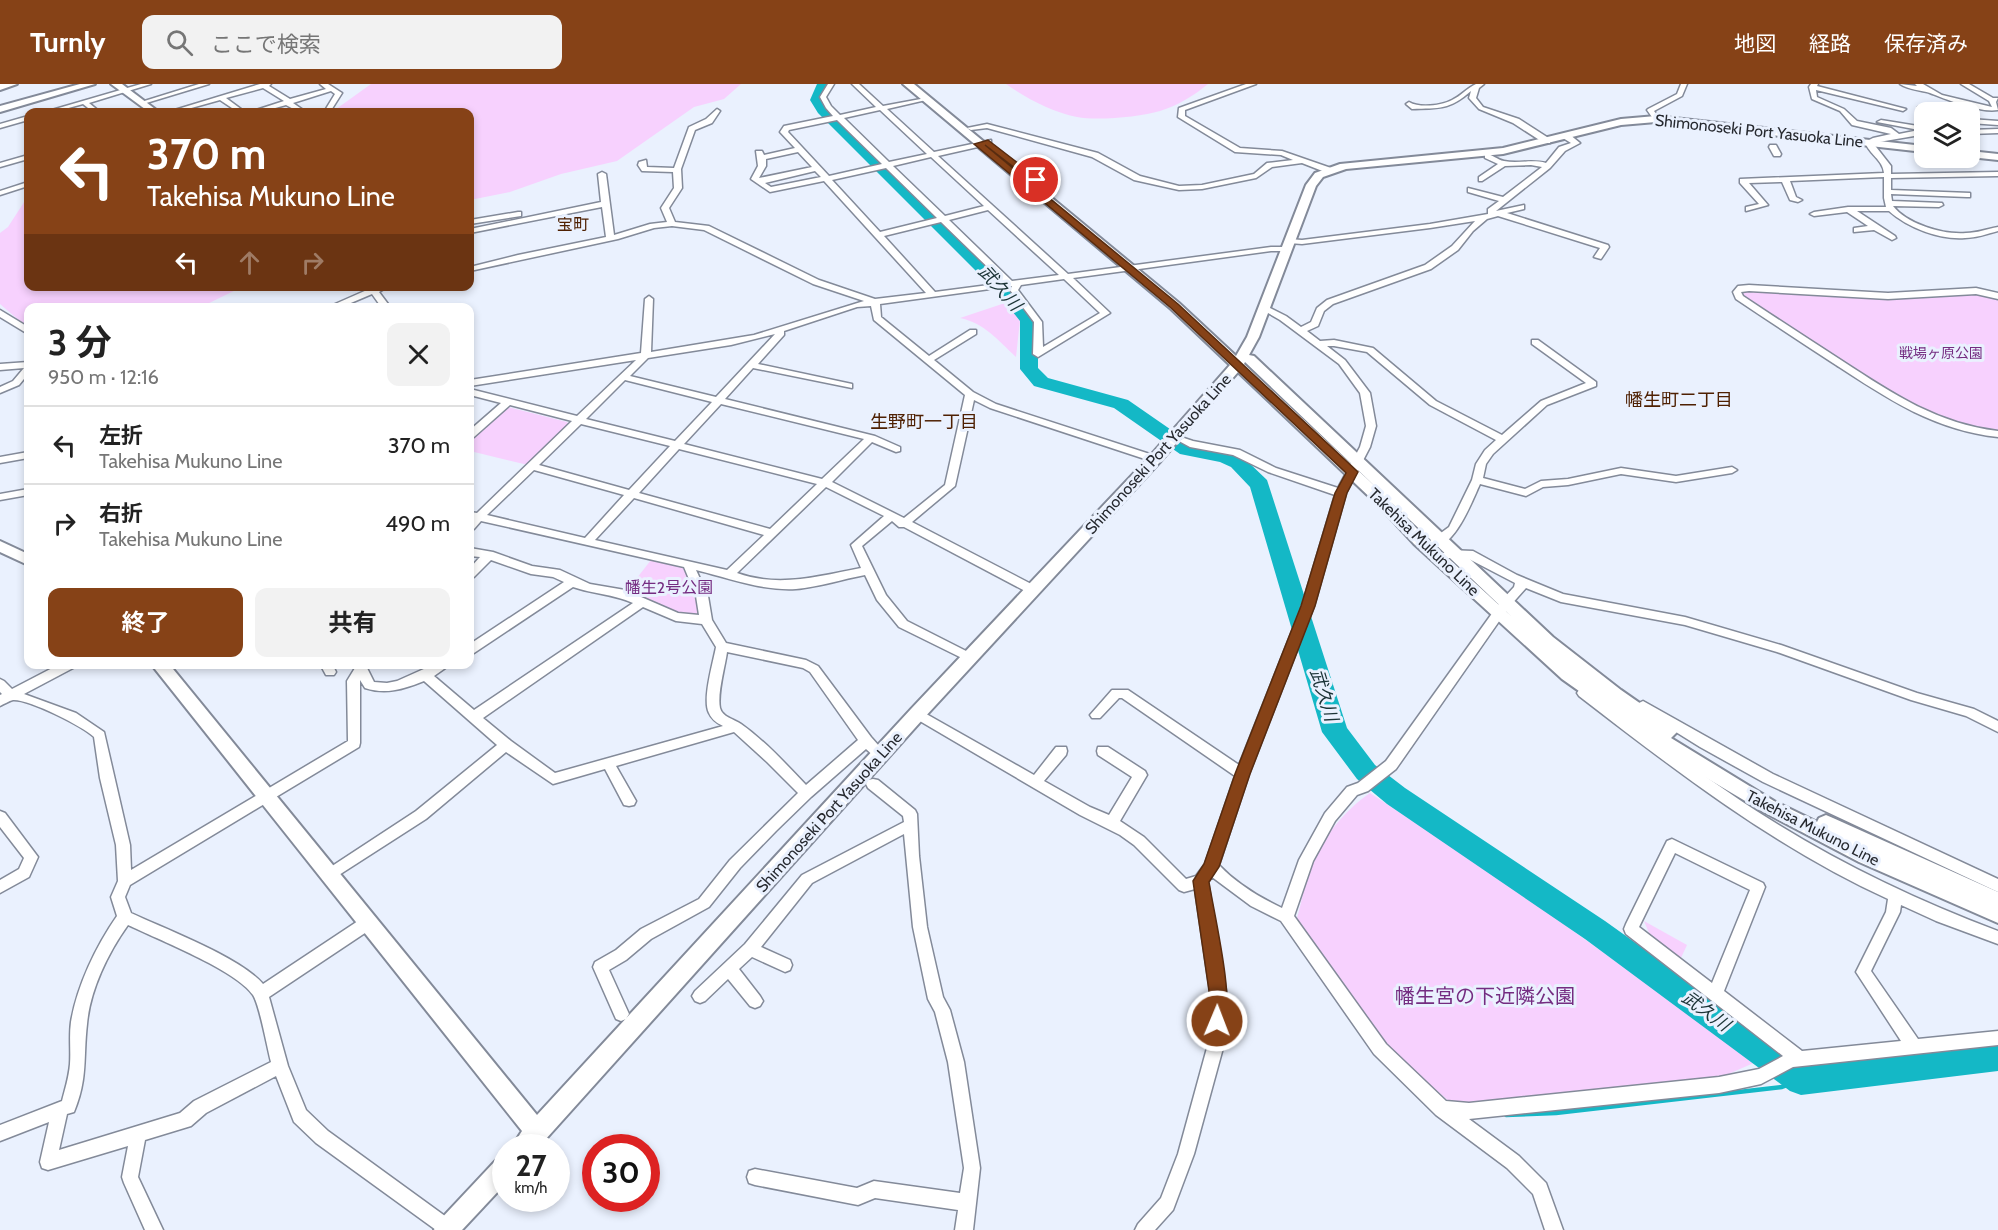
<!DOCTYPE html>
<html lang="ja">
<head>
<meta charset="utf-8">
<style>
  body { margin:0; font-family:Cabin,"Noto Sans JP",sans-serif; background:#f2f2f2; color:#222; height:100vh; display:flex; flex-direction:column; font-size:22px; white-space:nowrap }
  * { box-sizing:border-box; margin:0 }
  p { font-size:20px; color:#767676 }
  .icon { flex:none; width:33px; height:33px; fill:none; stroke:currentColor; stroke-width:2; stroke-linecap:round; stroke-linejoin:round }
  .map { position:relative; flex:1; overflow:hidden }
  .details { position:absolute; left:24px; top:219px; width:450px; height:366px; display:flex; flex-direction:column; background:#fff; border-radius:12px; box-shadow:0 3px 9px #0003 }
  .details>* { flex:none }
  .banner { position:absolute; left:24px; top:24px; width:450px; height:183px; border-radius:12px; box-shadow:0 3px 9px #0003; background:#864217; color:#fff; overflow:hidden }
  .tools { position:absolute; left:1914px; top:18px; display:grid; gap:12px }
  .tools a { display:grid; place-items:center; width:66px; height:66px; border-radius:12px; background:#fff; box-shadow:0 3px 9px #0003; font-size:30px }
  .speed { position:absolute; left:492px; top:1050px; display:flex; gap:12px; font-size:30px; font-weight:700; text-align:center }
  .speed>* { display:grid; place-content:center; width:78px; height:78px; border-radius:50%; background:#fff; box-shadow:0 3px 9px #0003; line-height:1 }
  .speed small { font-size:15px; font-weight:400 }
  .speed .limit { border:9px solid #d22; background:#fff; color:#111 }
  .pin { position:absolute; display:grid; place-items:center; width:51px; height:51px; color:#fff; margin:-26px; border:3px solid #fff; border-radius:50%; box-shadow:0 2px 6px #0007 }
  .me { position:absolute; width:66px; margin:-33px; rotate:1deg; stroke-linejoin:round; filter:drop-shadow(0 0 4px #0008) }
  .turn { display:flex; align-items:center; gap:21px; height:126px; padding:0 24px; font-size:27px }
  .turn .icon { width:78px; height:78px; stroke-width:2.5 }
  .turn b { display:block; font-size:42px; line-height:51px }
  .lanes { display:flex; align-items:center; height:57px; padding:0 24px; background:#0003; justify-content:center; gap:30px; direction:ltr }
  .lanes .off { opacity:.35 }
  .round { display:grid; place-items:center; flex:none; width:63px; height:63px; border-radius:12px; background:#f2f2f2 }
  .overview { display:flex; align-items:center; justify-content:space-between; height:102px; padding:0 24px }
  h1 { font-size:36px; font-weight:700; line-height:45px }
  .button { display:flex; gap:12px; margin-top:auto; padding:12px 24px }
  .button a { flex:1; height:69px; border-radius:12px; background:#864217; color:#fff; font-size:24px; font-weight:700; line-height:69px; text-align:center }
  .button a+a { background:#f2f2f2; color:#222 }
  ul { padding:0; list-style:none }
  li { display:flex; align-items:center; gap:18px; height:78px; padding:0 24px; border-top:2px solid #e0e0e0 }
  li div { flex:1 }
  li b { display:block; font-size:22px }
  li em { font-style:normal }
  header { display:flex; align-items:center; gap:36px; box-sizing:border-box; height:84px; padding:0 30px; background:#864217; color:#fff }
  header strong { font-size:28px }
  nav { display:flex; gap:33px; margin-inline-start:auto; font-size:21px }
  .search { width:420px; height:54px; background:#f2f2f2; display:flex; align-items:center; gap:15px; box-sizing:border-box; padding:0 21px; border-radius:12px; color:#767676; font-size:22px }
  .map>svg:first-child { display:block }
</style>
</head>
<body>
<header>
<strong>Turnly</strong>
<div class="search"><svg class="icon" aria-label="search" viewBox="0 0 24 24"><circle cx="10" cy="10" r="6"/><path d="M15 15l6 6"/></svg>ここで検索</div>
<nav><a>地図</a><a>経路</a><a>保存済み</a></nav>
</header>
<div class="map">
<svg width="1998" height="1146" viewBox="0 0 1998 1146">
  <rect width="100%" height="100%" fill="#eaf1fe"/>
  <g fill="#f7d1fe">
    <path d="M371 0H741L724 15 694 23 617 77 561 90 510 108 470 116V28H332Z"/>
    <path d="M1006 0H1208C1195 11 1177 22 1160 27 1140 33 1097 37 1077 33 1052 28 1026 14 1006 0Z"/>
    <path d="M28 112V202L242 203 201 223 28 224V244L0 220V149L8 143Z"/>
    <path d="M1750 205 1901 215 1974 209 1998 214V347C1964 345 1934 331 1904 315L1743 214 1741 208Z"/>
    <path d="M1008 218 1020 236 1016 273C998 256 984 239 960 234Z"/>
    <path d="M508 323 567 338 570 341 528 381 470 367V354L503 324Z"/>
    <path d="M651 476 686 484 698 513 702 533 677 530 626 508Z"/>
    <path d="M1370 709 1502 796 1756 978 1717 995 1487 1018H1450L1382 959 1297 834C1302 818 1304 800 1310 784 1319 757 1346 725 1370 709Z"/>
    <path d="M1644 837 1687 861 1680 876 1649 849Z"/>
  </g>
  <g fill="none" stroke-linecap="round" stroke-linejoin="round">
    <path stroke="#14b8c6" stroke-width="4.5" d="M1506 1031 1556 1029 1782 1003 1801 996"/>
    <path fill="#14b8c6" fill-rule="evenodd" d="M817 0H831L824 16 829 24 1009 200 1035 232 1038 236V284L1048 294 1128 316 1193 361 1232 369 1245 375 1267 396 1347 644 1375 681 1405 704 1605 837 1805 980 1998 957V987L1801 1011 1790 1007 1585 855 1387 720 1357 695 1322 648 1250 403 1231 383 1220 378 1180 370 1114 324 1034 302 1020 285V237L997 208 818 29 810 16Z"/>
    <defs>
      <g id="street">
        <path d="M141 0H151L89 19 100 28H93L83 20 54 28H45Z"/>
        <path d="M199 0H209L143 20 138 19Z"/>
        <path d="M260 0H271L269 2 290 15 326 5 320 0H328L342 9 330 28H324L335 10 331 7 293 19 306 28H299L286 21 261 28H252L253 27 284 17 263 4 226 14 245 28H238L220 16 177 28H168Z"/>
        <path d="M828 0H834L826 13 831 22 840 31 876 23 852 0H859L883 22 926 14V16L887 25 934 68 991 56V60L938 72 1068 190 1271 163H1289V167H1271L1073 194 1110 229 1038 273 1033 270 1034 238 1010 206 1012 202 880 220 881 233 929 272 970 246H976V250L934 276 973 308 996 320 1159 373V377H1151L990 324 974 316 955 402 912 438 1037 503 1039 506 1037 509H1029L904 443H899L892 437 862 462 886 511 907 537 974 571 976 574 974 577 970 578 899 543 877 516 865 491C843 495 819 503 796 505 762 507 729 494 696 486L708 512 712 536 726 559 806 576 818 582 871 653 887 671 886 675C877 677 872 670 866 665L811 713 776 747 740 784 709 823 651 855 626 876 609 886 629 930 626 935 621 937 616 935 593 883 595 878 616 866 641 845 699 815 730 776 798 709 767 678 734 648 616 682 636 717 634 721 629 722 624 721 605 685 553 700 506 668 426 735 328 798 323 796 321 792 323 788 416 727 497 661 424 597C404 605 386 611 365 604L360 596V659L359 663 130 801 125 813 131 829C165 845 240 873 263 900L361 835 366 834 371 835 373 840 371 845 269 913 288 982 306 1026 328 1047 456 1140 459 1146H436L316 1059 294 1038 276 992 206 1029 191 1042 145 1056 138 1093 163 1146H145L124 1099 122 1093 128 1062 48 1086 42 1084 40 1078 49 1038 0 1057V1041L62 1017C65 1005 69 993 70 980 71 966 69 952 71 938 77 902 96 862 117 832L111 813 118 797 116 761 100 694 94 653C82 642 29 615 13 616 9 617 4 620 0 622V611L2 610 0 608V595L4 597 12 605 60 580H77L75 583 24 610 76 629 104 648 130 761 131 786 348 657 347 597 355 584 353 580H365L374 598 387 599 397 597 435 580H451L434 592 474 626 633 519C613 510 593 510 573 503L474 569 470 570V560L564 498 553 493 531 490 491 476 474 493 470 494V484L480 473 470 472V464L493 468 532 482 560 486 590 500 625 506 678 529 699 531 696 512 684 483 481 437 474 445H470L471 435 470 428 477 429 572 337 510 321 474 353 470 354V346L501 319 470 311V305L577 332 636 276 470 302V296L641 269 645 215 649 212 653 215 651 268 754 251 864 217 813 200 704 146 672 142 654 144 618 155 470 187V183L518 171 606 153 602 123 470 149V145L601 118 598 90 602 88 606 90 614 151 650 140 667 138 661 124 674 104 673 88 642 87 638 81 639 78 646 76 647 83 674 84 689 43 706 35 717 25 720 27 712 39 695 46 681 85 682 104 669 124 675 138 709 142 819 196 875 215 926 209 824 97 770 108 751 95 758 82 756 67H762L764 71 795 64 780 48 784 42 833 32 826 24 820 13ZM880 26 927 70 889 78 844 34ZM837 36 882 80 829 92 788 48 789 46ZM798 68 812 83 759 94 766 82V75ZM931 73 984 122 945 132 893 82ZM886 84 937 134 880 148 832 96ZM815 87 821 93 771 103 765 99ZM988 126 1059 191 1012 197 949 136ZM941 138 1004 199 935 208 884 152ZM1064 195 1100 229 1043 263 1042 238 1018 206 1021 201ZM871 222 874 236 965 311 945 401 904 434 832 398 872 358 896 368 900 367V363L875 352 725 315 753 284 852 304V300L758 280 784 251V247L857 223ZM775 250 716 313 630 292 648 274 731 261ZM625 296 712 318 675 357 586 335ZM721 320 864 355 822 395 684 360ZM581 340 670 362 629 406 539 381ZM679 365 817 400 770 445 639 409ZM534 386 624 411 585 454 487 431ZM826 403 884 432 851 461 861 484C819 492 779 504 737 489ZM634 414 764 451 727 486 595 456ZM643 523 676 537 702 540 716 563C713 579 702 616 709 629 712 636 717 639 723 642L555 689 511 657 483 634ZM727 568 803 584 810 588 858 656 806 701C786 680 765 657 741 640 734 635 722 633 720 624 717 610 725 583 727 568ZM128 841C157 855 236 886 253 911 260 922 267 963 271 978L194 1017 180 1029 59 1066 67 1030 74 1028C88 994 83 974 87 940 90 906 108 869 128 841Z"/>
        <path d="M1246 0H1256L1185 26V32L1240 64 1282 67 1331 84V88H1325L1302 79 1272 83 1256 94 1202 105 1179 106 1134 96 1092 73 987 44 971 46 967 44 987 40 1098 69 1140 92 1179 102 1202 101 1254 90 1267 79 1293 76 1281 71 1235 68 1178 33 1179 24Z"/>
        <path d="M1476 0H1484L1479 4 1476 14 1483 23 1519 35 1550 55V59H1544L1513 39 1479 25 1469 14 1471 7C1449 26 1440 24 1412 25L1406 20 1409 18C1419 24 1441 22 1452 16 1461 12 1467 4 1476 0Z"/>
        <path d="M1681 0H1687L1682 12 1654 27 1660 35 1654 36 1647 26 1648 25 1677 10Z"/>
        <path d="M1811 0H1818L1817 2 1906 25 1903 27 1816 6 1817 13 1844 25 1857 37 1891 44 1899 50 1919 46 1877 38 1881 36 1924 43V49L1920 51 1873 59 1891 82V90L1998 88V92L1891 94V106L1970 109V113H1967L1891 110 1892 117 1942 119 1943 121 1939 123 1893 122C1907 140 1943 151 1966 149 1977 149 1987 145 1998 143V147C1987 150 1976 154 1965 154 1940 156 1908 144 1889 127H1857L1895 152 1896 154 1892 156 1874 146 1854 148V144L1868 142 1847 128 1814 132 1810 130 1814 128 1848 123H1886L1884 114V93L1790 97 1796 113 1802 116 1798 118 1790 116 1782 98 1749 99 1768 121 1746 127V123L1759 120 1740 99V95L1884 89C1883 76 1869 70 1865 58L1873 54 1891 50 1852 41 1840 27 1812 15 1809 3Z"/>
        <path d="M1900 0 1917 2 1915 0H1923L1942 11 1992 23 1989 17 1961 0H1969L1993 14H1998L1996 18 1998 26C1979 29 1948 16 1930 9 1921 6 1909 6 1900 0Z"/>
        <path d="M1918 23 1923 24 1924 33 1916 29Z"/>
        <path d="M28 32V36L0 44V40Z"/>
        <path d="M1970 35 1998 37V41L1970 39Z"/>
        <path d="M1998 45V49L1970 50V46Z"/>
        <path d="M1563 50H1569L1580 59 1565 67 1550 84 1496 127 1524 121V125L1507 129 1608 161 1609 163 1601 175 1594 173 1600 164 1498 132 1487 135 1473 147 1458 166 1431 185 1333 220 1324 227 1318 242 1307 247 1320 257 1334 256 1373 264 1436 317 1502 351 1541 317 1586 299 1532 260V256H1538L1596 298V302L1547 321 1493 370 1486 380 1483 394 1525 405 1541 397 1568 395 1621 384 1676 392 1732 383 1737 386 1732 389 1676 398 1621 390 1568 401 1543 403 1526 412 1480 400C1472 417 1454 467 1430 463L1429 460 1430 457 1449 443 1472 396 1476 380 1485 366 1496 356 1430 321 1367 268 1334 262H1327L1345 276 1370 309 1376 342 1370 363 1346 409 1314 522 1249 690 1219 781C1237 800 1259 813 1282 824L1299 776 1325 729 1347 703 1358 699 1386 677 1501 517 1514 503 1515 499 1467 474H1448L1442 470 1448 466 1473 467 1517 491 1563 510 1685 533 1781 561 1917 609 1974 625 1998 637V648L1966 632 1911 616 1777 568 1685 541 1561 518 1526 504 1509 523 1396 685 1368 707 1357 711 1335 737 1313 777 1294 832 1386 960 1446 1017 1469 1019 1719 993 1759 985 1783 972 1626 850 1624 845 1626 840 1667 757 1672 755 1763 799 1765 803 1724 907 1802 967 1901 957 1856 888 1886 828 1888 815C1776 764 1676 687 1579 612L1577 609 1579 606 1583 604C1597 609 1622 632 1635 642 1666 665 1699 688 1731 710 1814 767 1904 812 1998 847V860L1936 837 1901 821 1900 828 1871 887 1918 955 1998 947V961L1793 983 1761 1000 1719 1009 1469 1035 1519 1072 1546 1099 1563 1146H1545L1533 1110 1507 1084 1436 1031 1374 970 1281 837 1251 822 1212 793 1208 798 1226 907 1223 964 1194 1070 1173 1126 1155 1146H1135L1138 1140 1161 1114 1178 1070 1207 964 1210 907 1195 805 1184 808 1179 806 1134 761 1120 751 1080 731 913 633 911 630 913 627H921L1034 691 1056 663H1066L1067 667 1066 671 1044 697 1090 723 1109 731 1132 693 1098 671 1097 667 1098 663H1108L1145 687 1147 691 1120 737 1144 753 1186 795 1196 792 1205 780 1235 692 1122 614H1119L1100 634H1092L1090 631 1112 606H1128L1239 681 1302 522 1335 411 1268 388 1233 371 1190 363 1179 357 1184 354 1193 357 1240 366 1276 384 1338 404 1360 363 1366 342 1360 309 1339 280 1280 236 1261 225 1265 222 1268 223 1286 232 1301 243 1311 238 1317 224 1327 216 1425 181 1452 162 1475 137 1430 144 1302 160 1289 159 1285 157 1289 155 1302 156 1430 140 1488 130V125L1499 117 1468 108V104L1503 113 1542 83 1531 81 1505 82 1482 97H1479V93L1498 80 1485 74V70C1493 70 1497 76 1504 77 1518 80 1532 75 1546 79L1559 63 1571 59 1563 54ZM1675 769 1750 806 1712 899 1639 843Z"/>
        <path d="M1770 61H1776L1781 70 1780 72H1774L1769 63Z"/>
        <path d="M28 71V75L0 83V79Z"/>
        <path d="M28 98V102L0 111V107Z"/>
        <path d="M518 128H521V132L470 140V136Z"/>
        <path d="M1749 201 1888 209 1976 204 1998 209V215L1976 210 1888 215 1749 207 1741 208 1743 212C1776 234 1810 256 1844 278 1893 310 1938 340 1998 347V353C1934 346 1888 315 1836 281 1802 259 1769 237 1736 215L1733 208 1738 202Z"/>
        <path d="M376 202H389L379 208 391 224H382L372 210 339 224H326Z"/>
        <path d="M0 226 28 243V250L0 233Z"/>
        <path d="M28 278V290L19 301 0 309V303L13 297 24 284 0 286V280Z"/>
        <path d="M28 368V374L0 379V373Z"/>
        <path d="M28 405V411L0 416V410Z"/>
        <path d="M320 580H332L336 588 334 591H326Z"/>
        <path d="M1643 617 1773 690 1998 795V808L1763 698 1700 663 1639 625 1637 622 1639 619Z"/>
        <path d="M873 695 878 696 915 726 917 730 919 772 927 843 943 913 950 926 964 978 980 1084 973 1146H955L958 1126 875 1114 858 1121 755 1101 749 1099 747 1093 749 1087 755 1085 857 1104 874 1097 960 1109 964 1084 948 978 935 928 928 915 913 843 904 750 812 799 761 863 790 876 792 881 790 886 785 888 752 873 739 885 760 912 763 917 760 922 755 924 750 922 728 895 705 917 700 919 695 917 692 912 695 907 745 860 802 791 904 738 903 732 868 704 866 700 868 696Z"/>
        <path d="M0 727 5 729 38 773 29 793 0 809V796L19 785 24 774 0 743Z"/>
      </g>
      <g id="secondary">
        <path d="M0 0H17L0 6Z"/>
        <path d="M80 0H95L0 28V22Z"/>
        <path d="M111 0H122L159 28H149Z"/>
        <path d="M903 0H914L1179 219 1236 272 1247 253 1306 101 1315 89 1340 80 1503 64 1621 35 1656 32 1924 62V68L1656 38 1621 41 1503 70 1346 85 1323 93 1316 102 1259 253 1249 271 1254 272 1553 553 1621 606 1674 643 1677 648 1671 654 1774 717 1817 738 1819 734 1826 731 1833 734 1998 808V839L1859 778 1762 727 1678 677 1562 595 1414 460 1379 422 1238 288 1160 378 923 635 545 1056 538 1064H511L522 1047 151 580H169L537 1031 911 625 1150 372 1230 281 1171 225ZM1245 278 1380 407 1244 280ZM1391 418 1512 533 1424 452Z"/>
        <path d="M1970 67 1998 70V76L1970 73Z"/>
        <path d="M0 457 28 470V481L0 468Z"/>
        <path d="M506 1071V1099L462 1146H434L438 1138 498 1074Z"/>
      </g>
    </defs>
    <use href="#street" stroke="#838a99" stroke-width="3"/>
    <use href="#secondary" stroke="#838a99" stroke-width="4"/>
    <use href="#street" fill="#fff" fill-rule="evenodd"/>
    <use href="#secondary" fill="#fff" fill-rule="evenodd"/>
  </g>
  <path fill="#864217" stroke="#572b0f" stroke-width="1.5" d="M988 56 1040 96 1033 98 985 61 1178 220 1358 388 1347 409 1315 522 1250 690 1219 783 1209 798C1214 830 1235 917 1224 943L1217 945 1211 943 1209 937V907L1193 797 1204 780 1235 690 1301 522 1335 409 1346 389 1171 224 974 60Z"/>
  <g text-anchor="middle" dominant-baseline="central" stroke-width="6" stroke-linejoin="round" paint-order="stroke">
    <g font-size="14" fill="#742c81" stroke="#eaf1fe">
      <text x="1941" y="269">戦場ヶ原公園</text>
    </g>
    <g font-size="16" fill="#26292f" stroke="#eaf1fe">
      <text transform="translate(1759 47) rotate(6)">Shimonoseki Port Yasuoka Line</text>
      <text transform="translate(1158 370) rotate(-48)">Shimonoseki Port Yasuoka Line</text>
      <text transform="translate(1424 458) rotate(44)">Takehisa Mukuno Line</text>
      <text transform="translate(829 728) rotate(-48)">Shimonoseki Port Yasuoka Line</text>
      <text transform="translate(1813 744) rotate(27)">Takehisa Mukuno Line</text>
    </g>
    <g font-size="16" fill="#4e2002" stroke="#eaf1fe">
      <text x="573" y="140">宝町</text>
    </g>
    <g font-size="16" fill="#742c81" stroke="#eaf1fe">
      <text x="669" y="503">幡生2号公園</text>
    </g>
    <g font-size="18" font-style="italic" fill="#1c3437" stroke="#eaf1fe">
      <text transform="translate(1000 204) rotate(48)">武久川</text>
      <text transform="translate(1324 611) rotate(73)">武久川</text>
      <text transform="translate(1706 927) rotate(36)">武久川</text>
    </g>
    <g font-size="18" fill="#4e2002" stroke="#eaf1fe">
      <text x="1679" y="316">幡生町二丁目</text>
      <text x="924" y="338">生野町一丁目</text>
    </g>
    <g font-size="20" fill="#742c81" stroke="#eaf1fe">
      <text x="1485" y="912">幡生宮の下近隣公園</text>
    </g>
  </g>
</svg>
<div class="tools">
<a><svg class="icon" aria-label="layers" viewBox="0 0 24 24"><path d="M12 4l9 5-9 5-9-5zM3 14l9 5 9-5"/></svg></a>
</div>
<div class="speed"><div>27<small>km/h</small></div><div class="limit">30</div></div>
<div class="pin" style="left:1036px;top:96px;background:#d93025"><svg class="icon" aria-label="arrive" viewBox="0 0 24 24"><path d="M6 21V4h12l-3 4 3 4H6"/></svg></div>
<svg class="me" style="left:1217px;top:937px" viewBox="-20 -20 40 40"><circle r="17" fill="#864217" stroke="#fff" stroke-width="3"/><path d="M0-11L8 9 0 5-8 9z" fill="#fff"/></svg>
<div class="banner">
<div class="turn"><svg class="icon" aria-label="left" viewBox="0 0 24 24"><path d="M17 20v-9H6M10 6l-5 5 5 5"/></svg><div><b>370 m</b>Takehisa Mukuno Line</div></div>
<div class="lanes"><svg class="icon" aria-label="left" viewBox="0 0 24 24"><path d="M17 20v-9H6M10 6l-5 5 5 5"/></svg><svg class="icon off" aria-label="ahead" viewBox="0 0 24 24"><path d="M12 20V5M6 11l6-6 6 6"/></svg><svg class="icon off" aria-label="right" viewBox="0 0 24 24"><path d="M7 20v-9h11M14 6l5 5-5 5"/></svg></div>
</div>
<section class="details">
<div class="overview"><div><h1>3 分</h1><p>950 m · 12:16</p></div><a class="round"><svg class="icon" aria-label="close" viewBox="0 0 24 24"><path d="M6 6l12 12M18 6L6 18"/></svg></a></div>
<ul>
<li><svg class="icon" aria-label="left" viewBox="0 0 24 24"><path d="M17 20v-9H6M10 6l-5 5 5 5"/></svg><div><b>左折</b><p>Takehisa Mukuno Line</p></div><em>370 m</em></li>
<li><svg class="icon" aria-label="right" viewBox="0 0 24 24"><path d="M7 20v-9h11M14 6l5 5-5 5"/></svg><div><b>右折</b><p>Takehisa Mukuno Line</p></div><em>490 m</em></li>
</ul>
<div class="button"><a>終了</a><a>共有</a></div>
</section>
</div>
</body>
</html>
